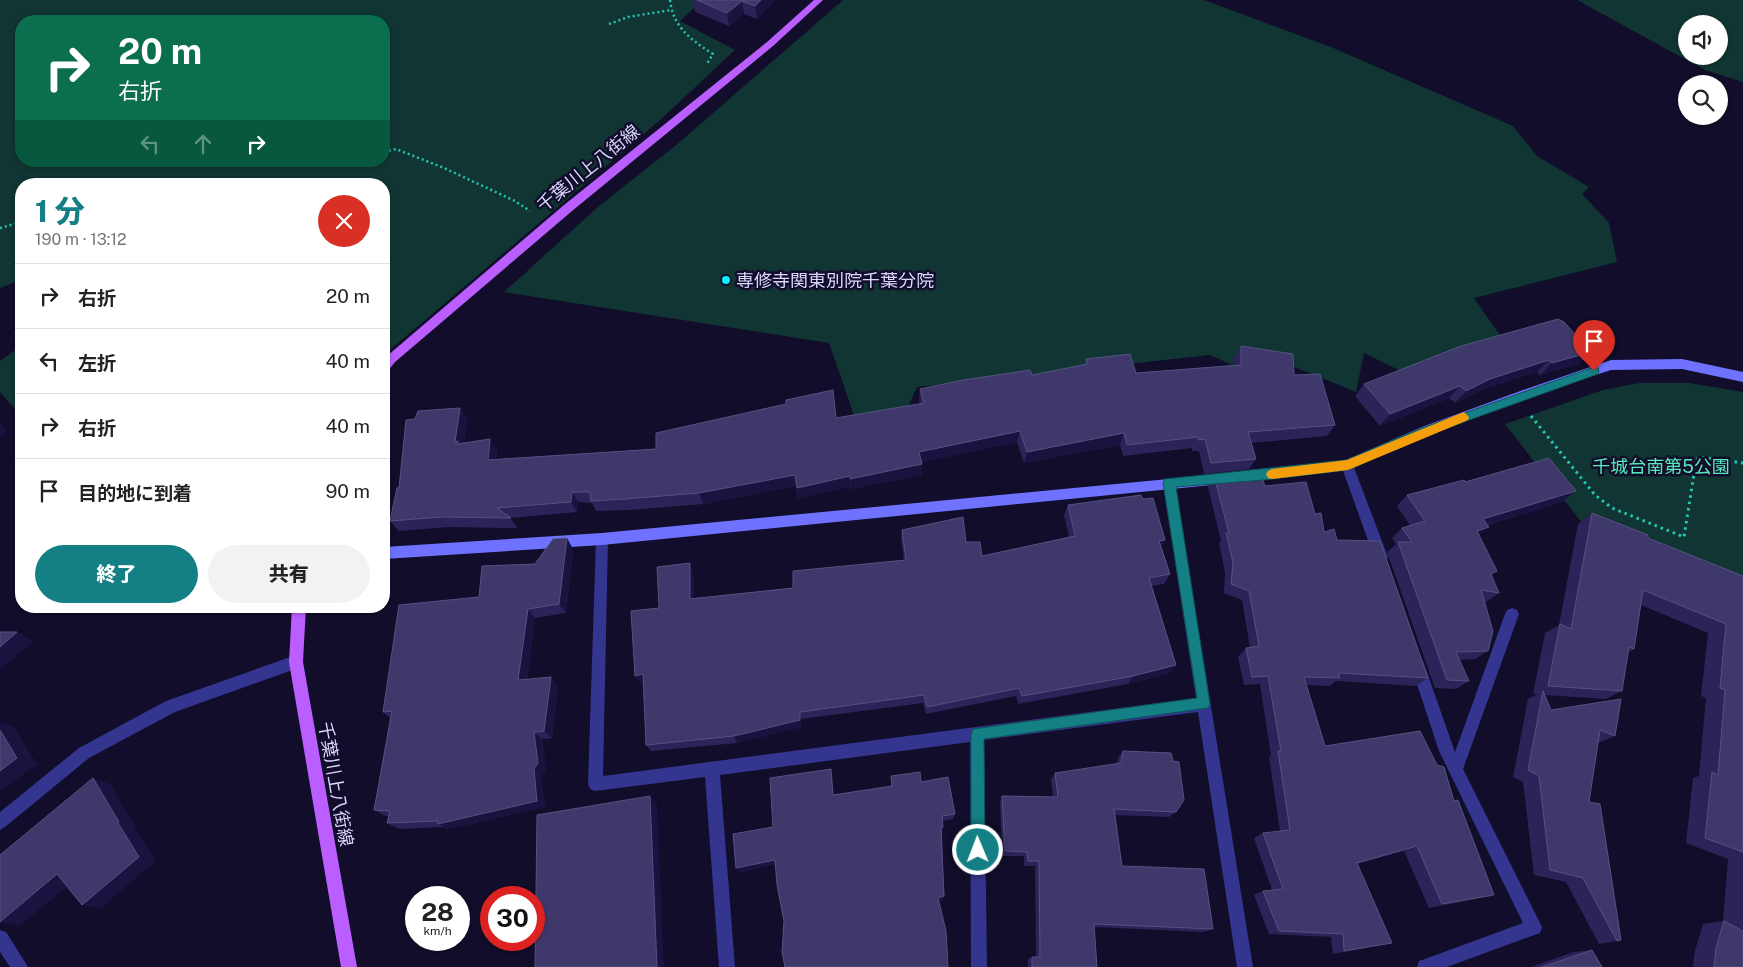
<!DOCTYPE html>
<html lang="ja">
<head>
<meta charset="utf-8">
<style>
  body { margin:0; font-family:"Public Sans","Noto Sans JP",sans-serif; background:#f2f2f2; color:#222; height:100vh; display:flex; flex-direction:column; font-size:19px; white-space:nowrap }
  * { box-sizing:border-box; margin:0 }
  p { font-size:16px; color:#767676 }
  .icon { flex:none; width:28px; height:28px; fill:none; stroke:currentColor; stroke-width:2; stroke-linecap:round; stroke-linejoin:round }
  .map { position:relative; flex:1; overflow:hidden }
  .sheet { position:absolute; left:15px; top:178px; width:375px; height:435px; display:flex; flex-direction:column; background:#fff; border-radius:20px; box-shadow:0 1px 4px #0004 }
  .sheet>* { flex:none }
  .top-card { position:absolute; left:15px; top:15px; width:375px; height:152px; border-radius:20px; box-shadow:0 1px 4px #0004; background:#0b6e4f; color:#fff; overflow:hidden }
  .tools { position:absolute; left:1678px; top:15px; display:grid; gap:10px }
  .tools a { display:grid; place-items:center; width:50px; height:50px; border-radius:50%; background:#fff; box-shadow:0 1px 4px #0004; font-size:25px }
  .speed { position:absolute; left:405px; top:886px; display:flex; gap:10px; font-size:25px; font-weight:700; text-align:center }
  .speed>* { display:grid; place-content:center; width:65px; height:65px; border-radius:50%; background:#fff; box-shadow:0 1px 4px #0004; line-height:1 }
  .speed small { font-size:12px; font-weight:400 }
  .speed .limit { border:8px solid #d22; background:#fff; color:#111 }
  .pin { position:absolute; display:grid; place-items:center; width:42px; height:42px; color:#fff; margin:-51px -21px; border-radius:50% 50% 50% 0; rotate:-45deg; box-shadow:0 0 5px #0007 }
  .pin .icon { rotate:45deg }
  .me { position:absolute; width:55px; margin:-28px; rotate:359deg; stroke-linejoin:round; filter:drop-shadow(0 0 4px #0008) }
  .turn { display:flex; align-items:center; gap:18px; height:105px; padding:0 20px; font-size:22px }
  .turn .icon { width:65px; height:65px; stroke-width:2.5 }
  .turn b { display:block; font-size:35px; line-height:42px }
  .lanes { display:flex; align-items:center; height:48px; padding:0 20px; background:#0003; justify-content:center; gap:25px; direction:ltr }
  .lanes .off { opacity:.35 }
  .round { display:grid; place-items:center; flex:none; width:52px; height:52px; border-radius:26px; background:#f2f2f2 }
  .summary { display:flex; align-items:center; justify-content:space-between; height:85px; padding:0 20px }
  h1 { font-size:30px; font-weight:800; line-height:38px; color:#148085 }
  .primary-button { display:flex; gap:10px; margin-top:auto; padding:10px 20px }
  .primary-button a { flex:1; height:58px; border-radius:30px; background:#148085; color:#fff; font-size:20px; font-weight:800; line-height:58px; text-align:center }
  .primary-button a+a { background:#f2f2f2; color:#222 }
  ul { padding:0; list-style:none }
  li { display:flex; align-items:center; gap:15px; height:65px; padding:0 20px; border-top:1px solid #e0e0e0 }
  li div { flex:1 }
  li b { display:block; font-size:19px }
  li em { font-style:normal }
  .map>svg:first-child { display:block }
</style>
</head>
<body>
<div class="map">
<svg width="1743" height="967" viewBox="0 0 1743 967">
  <rect width="100%" height="100%" fill="#110d2a"/>
  <g fill="#103532" fill-rule="evenodd">
    <path d="M0 0H703L680 21 735 50 659 121 384 355V184H21V280L0 288ZM21 21H384V161H21Z"/>
    <path d="M843 0H1204L1331 47 1513 126 1537 156 1589 187 1582 194 1609 223 1617 262 1474 298 1502 338 1433 387 1364 353 1356 392 1272 358 1239 368 1210 355 917 387 906 411 856 421 829 343 504 292 599 206 675 146Z"/>
    <path d="M1577 0H1743V82L1705 70ZM1686 24H1719V56H1686Z"/>
    <path d="M21 346V416L0 392V361Z"/>
    <path d="M1640 383H1689L1743 392V585L1582 523 1505 424 1603 390Z"/>
  </g>
  <g fill="none" stroke-linecap="round" stroke-linejoin="round">
    <g stroke="#22c7b4" stroke-width="2.5" stroke-dasharray="2 3" stroke-linecap="butt">
      <path d="M670 0C673 27 691 40 713 54L707 64"/>
      <path d="M609 24 628 17 671 10"/>
      <path d="M384 152 396 149 444 168 515 201 530 211"/>
      <path d="M0 228 21 222"/>
    </g>
    <path stroke="#22c7b4" stroke-width="3" stroke-dasharray="2.5 4" stroke-linecap="butt" d="M1531 416 1595 495 1612 508 1684 537 1696 461 1699 457 1743 463"/>
    <g fill="#34358e" fill-rule="evenodd">
      <path d="M1347 460 1351 461 1353 465 1388 557 1386 561 1381 563 1376 561 1374 557 1341 465 1343 461Z"/>
      <path d="M1169 478 1173 479 1175 483 1253 967H1237L1198 712 984 740 987 967H971L970 742 720 775 735 967H719L705 777 595 791 590 789 588 784 596 539 597 535 602 533 607 535 608 539 603 776 1196 698 1163 483 1165 479Z"/>
      <path d="M1512 608 1517 610 1519 614 1463 769 1542 927 1540 933 1447 967H1417L1419 961 1425 959 1523 923 1439 751 1411 666 1413 661 1418 659 1423 661 1455 752 1505 614 1507 610Z"/>
      <path d="M296 655 301 657 303 662 301 667 175 712 89 758 5 827 0 830V812L79 748 166 701Z"/>
      <path d="M0 930 6 932 28 967H10L0 952Z"/>
    </g>
    <path fill="#6e72ff" fill-rule="evenodd" d="M1682 359 1743 372V382L1682 369 1611 370 1531 396 1430 435 1347 470 1263 480 602 545 384 559V547L602 533 1263 470 1346 460 1422 427 1523 390 1611 360Z"/>
    <g fill="#ba5eff" fill-rule="evenodd">
      <path d="M814 0H823L773 46 572 211 395 362 388 371 384 373V360L387 356 564 205 767 42Z"/>
      <path d="M292 606H306L303 662 357 967H341L289 662Z"/>
    </g>
  </g>
  <g fill="#2c2459">
    <path d="M693 0H776L757 19 744 14 729 26 695 12Z"/>
    <path d="M1241 346 1294 375 1335 425 1327 436 1251 443 1256 459 1249 469 1204 474 1199 451H1192V448L1123 456 1120 445 1024 463 1017 442 922 462V475L851 489 850 487 798 498 796 486 703 504 630 510 596 511 592 503 578 502 577 512 510 518 518 528 449 527 399 531 390 521 399 488 415 419 460 408 467 419 464 443 497 450 496 459 656 449 920 404 919 401 920 389 1032 375 1084 365 1086 359 1136 373 1234 365V358Z"/>
    <path d="M1591 352 1578 364 1540 375 1537 372 1479 391 1455 403 1449 398 1380 426 1355 396 1364 384Z"/>
    <path d="M1214 476 1265 486 1315 514 1324 532 1337 540 1428 678 1416 686 1336 681 1330 686 1306 685 1325 746 1454 801 1494 895 1429 908 1404 851 1357 864 1379 945 1333 954 1331 937 1269 934 1254 895 1263 891 1272 890 1254 838 1263 833 1280 831 1269 757 1271 756 1260 684 1244 685 1238 657 1246 648H1250L1242 600 1224 593 1225 572 1219 543 1221 541 1208 487Z"/>
    <path d="M1465 482 1576 491 1562 502 1487 525 1479 536 1491 576 1499 593 1486 602H1484L1488 651 1475 659 1459 660 1469 681 1456 689 1435 688 1387 552 1396 544 1392 538 1402 528 1410 525 1397 506 1407 495Z"/>
    <path d="M1143 499 1165 540 1161 546 1170 574 1164 584 1152 586 1176 665 1170 673 1128 684 1018 704 1016 696 926 714 923 703 801 719V727L737 743 651 751 646 745 643 684H640L659 608 693 572 694 598 793 588 904 560 901 540 902 530 966 542 982 556 1069 537 1064 515 1068 505Z"/>
    <path d="M1592 513 1648 538 1743 576V967H1693L1695 951 1703 924 1723 921 1728 859 1686 843 1693 778 1699 776 1706 698 1701 696 1708 633 1641 605 1634 649 1628 653 1622 691 1606 699 1545 695 1551 710 1621 699 1615 736 1598 743 1589 802 1617 941 1599 944 1566 882 1534 875 1523 782 1513 777 1528 699 1537 694H1533L1545 633 1559 625 1578 524Z"/>
    <path d="M573 549 566 613 535 618 527 679 558 685 552 738 542 739 546 769 541 776 545 807 448 829 443 827 399 829 387 823 389 816H386L374 810 390 718 383 712 479 597 535 564Z"/>
    <path d="M1123 751 1176 812 1169 817 1115 815 1122 866 1213 929 1204 932 1094 927 1097 967H1028V959L1032 957H1036L1035 866H1024V856H1002L1000 802 1002 796 1053 797 1051 779 1055 773 1117 764 1118 758Z"/>
    <path d="M891 776 921 782 955 814 953 819 942 821 943 827 942 832 943 899 939 901 784 921 775 864 739 873 736 868 773 827 834 795 891 786Z"/>
    <path d="M1592 950 1602 967H1531L1574 952Z"/>
  </g>
  <g fill="#19133f">
    <path d="M761 0H776L757 19 755 6Z"/>
    <path d="M742 1 744 14 729 26 727 13Z"/>
    <path d="M1591 352 1578 364 1540 375 1552 363Z"/>
    <path d="M1549 360 1537 372 1479 391 1455 403 1466 391 1490 379Z"/>
    <path d="M1460 386 1449 398 1380 426 1390 414Z"/>
    <path d="M460 408 467 419 463 449 455 442Z"/>
    <path d="M0 422 8 432 0 437Z"/>
    <path d="M1020 431 1017 442 918 463 919 452Z"/>
    <path d="M1124 433 1120 445 1024 463 1027 452Z"/>
    <path d="M490 439 497 450 495 471 488 460Z"/>
    <path d="M922 464V475L851 489 850 479Z"/>
    <path d="M795 475 796 486 703 504 699 493Z"/>
    <path d="M850 476V487L798 498 797 488Z"/>
    <path d="M1576 491 1562 502 1471 529 1483 519Z"/>
    <path d="M572 492 578 502 577 512 571 502Z"/>
    <path d="M1489 527 1477 538V531Z"/>
    <path d="M567 538 573 549 566 613 559 604Z"/>
    <path d="M1165 540 1159 550V541Z"/>
    <path d="M690 563 693 572 694 608 690 599Z"/>
    <path d="M528 609 535 618 526 688 518 680Z"/>
    <path d="M17 632 34 641 0 670V647Z"/>
    <path d="M1176 665 1170 673 1128 684 1133 676Z"/>
    <path d="M643 674 648 682 640 684 635 676Z"/>
    <path d="M551 677 558 685 552 738 544 731Z"/>
    <path d="M800 712 801 719V727L737 743 734 736Z"/>
    <path d="M0 722 13 726 37 764 0 792Z"/>
    <path d="M534 732 542 739 546 769 541 776 545 807 448 829 438 824 534 769Z"/>
    <path d="M93 778 110 784 136 827 135 828 156 861 100 909 82 905 118 823Z"/>
    <path d="M650 796 657 804 664 967H657Z"/>
    <path d="M1417 846 1404 851 1345 868 1357 863Z"/>
    <path d="M775 860 777 864 739 873 736 868Z"/>
    <path d="M57 874 76 879 20 926 0 923V922Z"/>
    <path d="M944 896 943 899 936 901 938 898Z"/>
  </g>
  <g fill="#3f386b" stroke="#575182">
    <path d="M697 0H761L755 6 742 1 727 13Z"/>
    <path d="M1558 319 1564 322 1591 352 1552 363 1549 360 1490 379 1466 391 1460 386 1390 414 1364 384 1461 346Z"/>
    <path d="M1241 346 1293 354 1294 375 1320 374 1335 425 1248 432 1256 459 1211 463 1205 439 1198 440V437L1127 445 1124 433 1027 452 1020 431 919 452 922 464 850 479V476L797 488 795 475 699 493 625 499 591 501 590 492H572L571 502 497 508 511 518 441 517 390 521 397 488H399L406 420 415 419 418 411 460 408 455 442 458 441 457 444 490 439 488 460 656 449V433L786 404V400L833 390 836 418 924 403 920 389 963 380 1030 370 1032 375 1087 364 1086 359 1130 354 1136 373 1241 365Z"/>
    <path d="M1549 458 1576 491 1483 519 1489 527 1477 531 1497 571 1491 574 1499 593 1481 590 1493 631 1488 651 1456 652 1469 681 1447 680 1398 542H1412L1402 528 1425 521 1407 495 1464 480 1465 482Z"/>
    <path d="M1260 472 1265 486 1306 482 1315 514 1321 513 1324 532 1334 529 1337 540 1380 541 1428 678 1338 673 1340 678 1304 677 1325 746 1420 731 1437 765 1444 767 1454 801 1458 800 1494 895 1442 904 1417 846 1357 863 1392 943 1344 951 1343 934 1279 931 1263 891 1283 889 1263 833 1290 830 1278 751H1281L1268 676 1252 677 1246 648 1259 646 1249 591 1231 584 1233 562 1226 533H1229L1214 476Z"/>
    <path d="M1141 495 1143 499 1153 498 1165 540 1159 541 1170 574 1149 578 1176 665 1133 676 1022 696 1019 688 927 707 924 695 800 712V720L734 736 646 745 643 674 635 676 631 611 659 608 657 567 690 563V599L793 588V571L906 560 902 530 963 517 966 542H980L982 556 1075 536 1068 505Z"/>
    <path d="M1592 513 1648 535V538L1743 576V852L1705 838 1712 772 1718 775 1725 690 1720 688 1726 624 1643 590 1634 649 1629 647 1622 691 1548 686 1560 624 1571 629Z"/>
    <path d="M567 538 559 604 528 609 518 680 551 677 544 731 534 732 538 763 534 769 537 801 438 824 437 821 387 823 390 811 374 810 392 711 383 712 399 605 479 597 482 566 535 564 553 539Z"/>
    <path d="M0 632H17L0 647Z"/>
    <path d="M1543 691 1551 710 1621 699 1615 736 1600 730 1589 802 1600 804 1621 940 1617 941 1583 878 1550 870 1539 776 1528 770Z"/>
    <path d="M0 730 17 758 0 771Z"/>
    <path d="M1123 751 1171 753 1173 761 1179 762 1184 800 1176 812 1114 809 1122 866 1204 869 1213 929 1094 924 1097 967H1032V957H1040L1039 861H1028L1027 852 1005 851 1002 796 1058 797 1055 773 1121 763Z"/>
    <path d="M831 769 833 795 892 786 891 776 920 772 921 782 948 777 955 814 942 816 943 827H941L944 896 938 898 946 931 948 967H785L782 952 784 921 777 885 775 860 736 868 733 834 773 827 770 778Z"/>
    <path d="M93 778 119 822 118 823 139 857 82 905 57 874 0 922V855Z"/>
    <path d="M650 796 657 967H535L537 815Z"/>
    <path d="M1724 921 1743 931V967H1714L1716 948Z"/>
    <path d="M1592 950 1602 967H1542Z"/>
  </g>
  <path fill="#148085" stroke="#0d5356" d="M1594 367 1598 368 1599 371 1598 374 1430 434 1348 470 1263 480 1176 487 1210 704 1208 708 984 739 985 850 983 855 978 857 973 855 971 850V734L973 729 1197 698 1163 483 1165 479 1346 460 1422 428Z"/>
  <path fill="#f59e0b" d="M1464 412 1469 417 1468 420 1348 470 1272 479 1268 478 1266 474 1268 471 1272 469 1347 460Z"/>
  <circle fill="#03f4ff" stroke="#110d2a" stroke-width="2" cx="726" cy="280" r="5"/>
  <g text-anchor="middle" dominant-baseline="central" stroke-width="5" stroke-linejoin="round" paint-order="stroke">
    <g font-size="18" fill="#d9d7ff" stroke="#110d2a">
      <text transform="translate(588 168) rotate(-39)">千葉川上八街線</text>
      <text transform="translate(336 784) rotate(80)">千葉川上八街線</text>
    </g>
    <g font-size="18" fill="#d9d7ff" stroke="#110d2a" text-anchor="start">
      <text x="736" y="280">専修寺関東別院千葉分院</text>
    </g>
    <g font-size="18" fill="#55ecbe" stroke="#110d2a">
      <text x="1661" y="466">千城台南第5公園</text>
    </g>
  </g>
</svg>
<div class="tools">
<a><svg class="icon" aria-label="sound" viewBox="0 0 24 24"><path d="M4 9h4l5-4v14l-5-4H4zM17 9q2 3 0 6"/></svg></a>
<a><svg class="icon" aria-label="search" viewBox="0 0 24 24"><circle cx="10" cy="10" r="6"/><path d="M15 15l6 6"/></svg></a>
</div>
<div class="speed"><div>28<small>km/h</small></div><div class="limit">30</div></div>
<div class="pin" style="left:1594px;top:371px;background:#d93025"><svg class="icon" aria-label="arrive" viewBox="0 0 24 24"><path d="M6 21V4h12l-3 4 3 4H6"/></svg></div>
<svg class="me" style="left:978px;top:850px" viewBox="-20 -20 40 40"><circle r="17" fill="#148085" stroke="#fff" stroke-width="3"/><path d="M0-11L8 9 0 5-8 9z" fill="#fff"/></svg>
<div class="top-card">
<div class="turn"><svg class="icon" aria-label="right" viewBox="0 0 24 24"><path d="M7 20v-9h11M14 6l5 5-5 5"/></svg><div><b>20 m</b>右折</div></div>
<div class="lanes"><svg class="icon off" aria-label="left" viewBox="0 0 24 24"><path d="M17 20v-9H6M10 6l-5 5 5 5"/></svg><svg class="icon off" aria-label="ahead" viewBox="0 0 24 24"><path d="M12 20V5M6 11l6-6 6 6"/></svg><svg class="icon" aria-label="right" viewBox="0 0 24 24"><path d="M7 20v-9h11M14 6l5 5-5 5"/></svg></div>
</div>
<section class="sheet">
<div class="summary"><div><h1>1 分</h1><p>190 m · 13:12</p></div><a class="round" style="background:#d93025;color:#fff"><svg class="icon" aria-label="close" viewBox="0 0 24 24"><path d="M6 6l12 12M18 6L6 18"/></svg></a></div>
<ul>
<li><svg class="icon" aria-label="right" viewBox="0 0 24 24"><path d="M7 20v-9h11M14 6l5 5-5 5"/></svg><div><b>右折</b></div><em>20 m</em></li>
<li><svg class="icon" aria-label="left" viewBox="0 0 24 24"><path d="M17 20v-9H6M10 6l-5 5 5 5"/></svg><div><b>左折</b></div><em>40 m</em></li>
<li><svg class="icon" aria-label="right" viewBox="0 0 24 24"><path d="M7 20v-9h11M14 6l5 5-5 5"/></svg><div><b>右折</b></div><em>40 m</em></li>
<li><svg class="icon" aria-label="arrive" viewBox="0 0 24 24"><path d="M6 21V4h12l-3 4 3 4H6"/></svg><div><b>目的地に到着</b></div><em>90 m</em></li>
</ul>
<div class="primary-button"><a>終了</a><a>共有</a></div>
</section>
</div>
</body>
</html>
